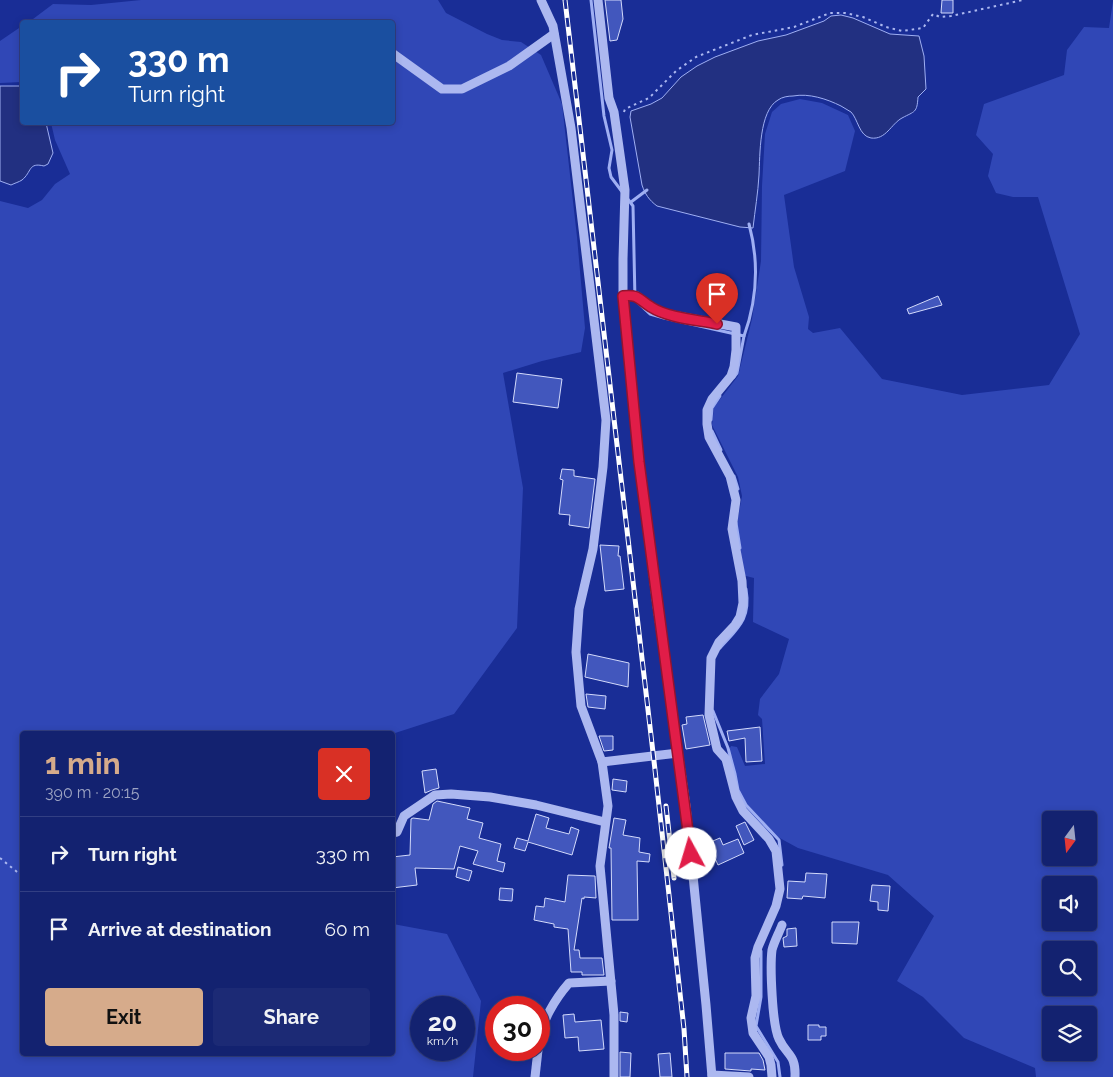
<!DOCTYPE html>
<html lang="en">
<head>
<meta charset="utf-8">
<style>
  body { margin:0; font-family:Raleway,sans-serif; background:#1c2a75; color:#f1f3f6; height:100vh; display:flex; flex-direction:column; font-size:19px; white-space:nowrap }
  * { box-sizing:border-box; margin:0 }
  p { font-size:16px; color:#9da4c3 }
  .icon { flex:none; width:28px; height:28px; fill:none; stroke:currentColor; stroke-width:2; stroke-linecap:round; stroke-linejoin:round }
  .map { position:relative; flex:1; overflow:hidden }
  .side { position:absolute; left:20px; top:731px; width:375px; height:325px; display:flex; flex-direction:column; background:#132270; border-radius:5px; box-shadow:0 2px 8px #0003,0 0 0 1px #323f83 }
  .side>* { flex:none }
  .hud { position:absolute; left:20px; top:20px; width:375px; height:105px; border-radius:5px; box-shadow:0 2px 8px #0003,0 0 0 1px #323f83; background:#1a4fa0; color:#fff; overflow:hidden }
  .needle { width:32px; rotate:195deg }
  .buttons { position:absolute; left:1042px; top:811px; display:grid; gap:10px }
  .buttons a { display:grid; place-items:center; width:55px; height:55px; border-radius:5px; background:#132270; box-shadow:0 2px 8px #0003,0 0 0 1px #323f83; font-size:25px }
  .speed { position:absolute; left:410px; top:996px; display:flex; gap:10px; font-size:25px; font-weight:700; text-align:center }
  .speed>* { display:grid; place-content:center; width:65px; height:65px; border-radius:50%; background:#132270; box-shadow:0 2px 8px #0003,0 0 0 1px #323f83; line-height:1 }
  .speed small { font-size:12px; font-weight:400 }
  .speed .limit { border:8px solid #d22; background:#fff; color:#111 }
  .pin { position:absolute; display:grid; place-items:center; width:42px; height:42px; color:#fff; margin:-51px -21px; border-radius:50% 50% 50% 0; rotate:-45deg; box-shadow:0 0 5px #0007 }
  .pin .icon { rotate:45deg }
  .me { position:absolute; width:55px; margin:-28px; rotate:354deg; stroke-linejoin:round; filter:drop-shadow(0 0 4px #0008) }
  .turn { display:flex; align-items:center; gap:18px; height:105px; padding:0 25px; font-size:22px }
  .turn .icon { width:65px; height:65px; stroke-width:2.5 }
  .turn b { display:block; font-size:35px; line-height:42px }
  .round { display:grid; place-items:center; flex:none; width:52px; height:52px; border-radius:5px; background:#1c2a75 }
  .head { display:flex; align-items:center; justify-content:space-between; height:85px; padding:0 25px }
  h1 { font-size:30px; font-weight:700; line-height:38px; color:#d6ab8b }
  .cta { display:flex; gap:10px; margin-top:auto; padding:10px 25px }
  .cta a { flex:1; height:58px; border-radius:5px; background:#d6ab8b; color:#111; font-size:20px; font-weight:700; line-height:58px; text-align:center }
  .cta a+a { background:#1c2a75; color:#f1f3f6 }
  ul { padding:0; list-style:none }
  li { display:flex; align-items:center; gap:15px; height:75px; padding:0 25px; border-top:1px solid #323f83 }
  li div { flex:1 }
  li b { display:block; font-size:19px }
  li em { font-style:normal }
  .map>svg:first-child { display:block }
</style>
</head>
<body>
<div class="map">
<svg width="1113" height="1077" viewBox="0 0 1113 1077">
  <rect width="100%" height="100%" fill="#192d96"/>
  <g fill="#3047b6" fill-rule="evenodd">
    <path d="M141 0H438L446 13 487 34 502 40 521 42 541 55 562 104 577 237 585 328 581 352 542 361 503 373 523 488 517 628 454 714 392 734H22V1054H392L393 924 447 934 481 1001 473 1077H0V201L28 208 42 200 55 184 70 174 55 140 51 123 392 122V22H29L53 4 91 5ZM421 1008H464V1050H421Z"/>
    <path d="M1113 1V1077H1036L1035 1068 964 1038 923 997 897 981 934 916 888 875 798 848 765 830 749 815 739 800 727 754 731 746 737 747 745 766 765 764 762 719 758 715 760 699 779 674 789 639 753 622 754 578 742 575 736 528 742 496 738 477 712 425 714 407 738 376 752 319 761 261 762 186 765 134 772 112 781 104 800 99 822 103 848 115 855 131 845 171 784 195 794 267 809 317 808 329 813 333 840 328 882 379 962 395 1049 385 1080 334 1038 197H1013L996 193 988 176 993 154 976 135 984 104 1064 75 1067 50 1084 27 1109 28ZM1051 820H1089V858H1051ZM1051 885H1089V922H1051ZM1051 950H1089V988H1051ZM1051 1015H1089V1052H1051Z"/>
    <path d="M22 26V82L0 83V41Z"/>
  </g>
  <g fill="#223081" stroke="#9faff3">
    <path d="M841 15 853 18 890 34 919 36 924 56 926 89 918 97C917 113 915 111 902 118 891 124 886 140 871 138 859 136 858 119 851 112 848 110 844 108 841 106 827 99 809 93 793 96 788 96 782 97 778 100 759 111 760 155 759 175 758 193 755 210 753 228L740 227 657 206C649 200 645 194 642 185L630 117 631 111 651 104 662 98 681 77 697 66 715 57 758 41 786 35 824 21 831 16Z"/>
    <path d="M0 86H22V122L46 123 53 153 48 164 44 166C28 162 32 172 22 180 19 182 15 183 11 185L0 181Z"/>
  </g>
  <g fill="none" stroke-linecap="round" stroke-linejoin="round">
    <g stroke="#9faff3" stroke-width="3">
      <path d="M591 0 604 116 612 150 609 168 611 177 623 193"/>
      <path d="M627 198 633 206 635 300 650 314 664 318 744 336 737 373 734 377"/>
      <path d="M631 202 647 190"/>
      <path d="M744 336C757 300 759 261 749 224"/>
      <path d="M711 420 712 408 720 396"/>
      <path d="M712 431 721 450"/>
      <path d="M734 476 738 489"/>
      <path d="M736 523 740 548"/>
      <path d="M720 648C738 628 751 619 746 589"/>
      <path d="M713 711 728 748 735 774 738 790 746 805 779 840 782 865"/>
      <path d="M761 951V997L756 1026 778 1062 780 1077"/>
    </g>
  </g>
  <g fill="#4257bd" stroke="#d3dafb">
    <path d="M605 0H621L623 19 617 40 610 41Z"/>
    <path d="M942 0H953V13H941Z"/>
    <path d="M938 296 942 305 909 314 907 309Z"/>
    <path d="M517 373 562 379 558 408 513 402Z"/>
    <path d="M562 469 574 470V476L595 479 589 528 569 525 570 515 559 514 563 480 560 479Z"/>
    <path d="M600 545 619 546 618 556H620L624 589 605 591Z"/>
    <path d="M588 654 629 663 628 687 585 677Z"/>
    <path d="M586 694 606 696 605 709 588 707Z"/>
    <path d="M703 715 710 745 686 749 682 725 687 724 686 717Z"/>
    <path d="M760 727 762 761 746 762 745 738 729 741 727 731Z"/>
    <path d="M613 736V750L604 751 599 736Z"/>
    <path d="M436 769 439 788 432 790 425 793 422 771Z"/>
    <path d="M613 779 627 781 626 792 612 790Z"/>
    <path d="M437 801 470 808 467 819 483 823 479 838 501 844 497 861 505 863 503 872 473 864 478 851 460 846 454 869 415 868 417 885 392 888V857L410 855 411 819 413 818 429 820 433 804Z"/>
    <path d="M536 814 549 818 546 828 569 834 571 827 579 830 572 855 528 842 525 851 514 848 517 838 528 841Z"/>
    <path d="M614 818 626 820 623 835 640 838 639 852 650 854 649 862 637 861 638 920H612L611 848H609Z"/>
    <path d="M745 822 754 840 744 845 736 826Z"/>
    <path d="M720 838 723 845 738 839 744 853 718 865 708 843Z"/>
    <path d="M458 867 472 871 469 881 456 877Z"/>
    <path d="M806 873 827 874 825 898 803 896 802 899 787 898 788 881 805 882Z"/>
    <path d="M568 875 595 876 596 898 584 897V899L582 898 574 950H579L580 958H602L604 975H582V972H571L568 929 554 927V924L534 920 536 906 544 907 545 898 565 902Z"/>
    <path d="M872 885 890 886 888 911 878 910V902L870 901Z"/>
    <path d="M500 888 513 889 512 901 499 900Z"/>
    <path d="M832 922H859L857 944 832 943Z"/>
    <path d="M796 928 797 946 784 947 783 938 787 936V929Z"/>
    <path d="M620 1012 628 1013 627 1022 620 1021Z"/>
    <path d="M574 1014 575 1022 601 1020 604 1049 579 1051 578 1037 565 1038 563 1015Z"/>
    <path d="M808 1025H819V1027H826V1036H821V1040H808Z"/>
    <path d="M620 1052 631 1053 630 1077H620Z"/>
    <path d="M670 1053 672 1077H660L658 1054Z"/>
    <path d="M725 1053H759L763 1060 765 1070 751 1069V1071L725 1069Z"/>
  </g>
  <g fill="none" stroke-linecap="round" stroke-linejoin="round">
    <g stroke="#acb8f0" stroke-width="2" stroke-dasharray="2.5 4" stroke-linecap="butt">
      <path d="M624 112 625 109 649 98 676 71 696 57 752 35 794 27 830 13H845L863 17 886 27 902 31 923 28 933 14 940 17 951 16 1023 0"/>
      <path d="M0 858 22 876"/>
    </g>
    <g stroke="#acb8f0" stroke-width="9">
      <path d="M541 0 553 26 571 128 606 420 603 467 593 549 579 609 576 652 581 706 602 762 608 806 600 866 614 1015V1077"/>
      <path d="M598 0 609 98 614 112 625 190 623 259V296L639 462 657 606 686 806 706 1005 712 1077"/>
      <path d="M392 53 442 89H462L509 66 554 34"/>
      <path d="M623 296H637L651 307 662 313 736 327V350L734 367 731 376 712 399 707 410V424L709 437 730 476 736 500 732 529 742 581 743 603 740 617 735 625 719 642 711 658 709 715 717 749 726 759 736 797 743 811 769 839 776 851 780 889 776 906 758 947 755 958 756 996 751 1018 753 1033 769 1057 771 1065 772 1077"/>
      <path d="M602 762 678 753"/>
      <path d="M392 833 397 832 404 816 435 795 451 794 490 797 536 805 605 822"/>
      <path d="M782 925C779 933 774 942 772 950 770 966 772 1025 779 1039 787 1056 796 1054 795 1077"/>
      <path d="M539 1043C541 1022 555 999 569 983L611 981"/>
      <path d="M712 1075 749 1077"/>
      <path d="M535 1077 538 1050"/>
    </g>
    <defs>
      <g id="rail">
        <path d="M565 0 654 761 684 1029 687 1077"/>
        <path d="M666 806 674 878"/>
      </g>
    </defs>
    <use href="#rail" stroke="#fff" stroke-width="5"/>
    <use href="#rail" stroke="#192d96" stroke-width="3" stroke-dasharray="9" stroke-linecap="butt"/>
  </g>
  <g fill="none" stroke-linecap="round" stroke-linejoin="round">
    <defs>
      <path id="route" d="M691 854 639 462 623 296C639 294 639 300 651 307 668 318 698 320 717 324"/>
    </defs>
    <use href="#route" stroke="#92132f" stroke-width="12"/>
    <use href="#route" stroke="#e11d48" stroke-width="9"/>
  </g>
</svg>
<div class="buttons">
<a><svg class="needle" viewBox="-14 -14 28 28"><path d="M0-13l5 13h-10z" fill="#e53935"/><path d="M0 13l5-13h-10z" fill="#9da4c3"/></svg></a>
<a><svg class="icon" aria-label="sound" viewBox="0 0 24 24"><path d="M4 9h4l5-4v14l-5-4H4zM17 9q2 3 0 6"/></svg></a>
<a><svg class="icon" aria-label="search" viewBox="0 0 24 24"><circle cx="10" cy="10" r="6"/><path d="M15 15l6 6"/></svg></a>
<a><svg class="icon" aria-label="layers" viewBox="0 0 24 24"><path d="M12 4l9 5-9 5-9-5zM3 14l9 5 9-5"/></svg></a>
</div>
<div class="speed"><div>20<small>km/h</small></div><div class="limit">30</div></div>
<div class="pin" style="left:717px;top:324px;background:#d93025"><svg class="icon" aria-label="arrive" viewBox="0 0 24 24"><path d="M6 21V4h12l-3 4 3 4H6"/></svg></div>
<svg class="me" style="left:691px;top:854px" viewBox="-20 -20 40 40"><circle r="19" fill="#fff"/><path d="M0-13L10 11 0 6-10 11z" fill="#e11d48"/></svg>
<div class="hud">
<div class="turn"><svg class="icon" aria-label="right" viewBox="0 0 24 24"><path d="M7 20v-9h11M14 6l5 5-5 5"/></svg><div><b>330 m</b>Turn right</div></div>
</div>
<section class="side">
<div class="head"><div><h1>1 min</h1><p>390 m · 20:15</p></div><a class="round" style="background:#d93025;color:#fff"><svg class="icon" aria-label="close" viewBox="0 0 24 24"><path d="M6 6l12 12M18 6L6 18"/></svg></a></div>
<ul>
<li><svg class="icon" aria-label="right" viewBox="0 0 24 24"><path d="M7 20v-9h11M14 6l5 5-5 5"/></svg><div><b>Turn right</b></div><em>330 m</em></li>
<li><svg class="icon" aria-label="arrive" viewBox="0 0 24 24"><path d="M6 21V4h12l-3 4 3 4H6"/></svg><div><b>Arrive at destination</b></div><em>60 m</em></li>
</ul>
<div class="cta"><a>Exit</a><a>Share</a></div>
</section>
</div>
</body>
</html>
